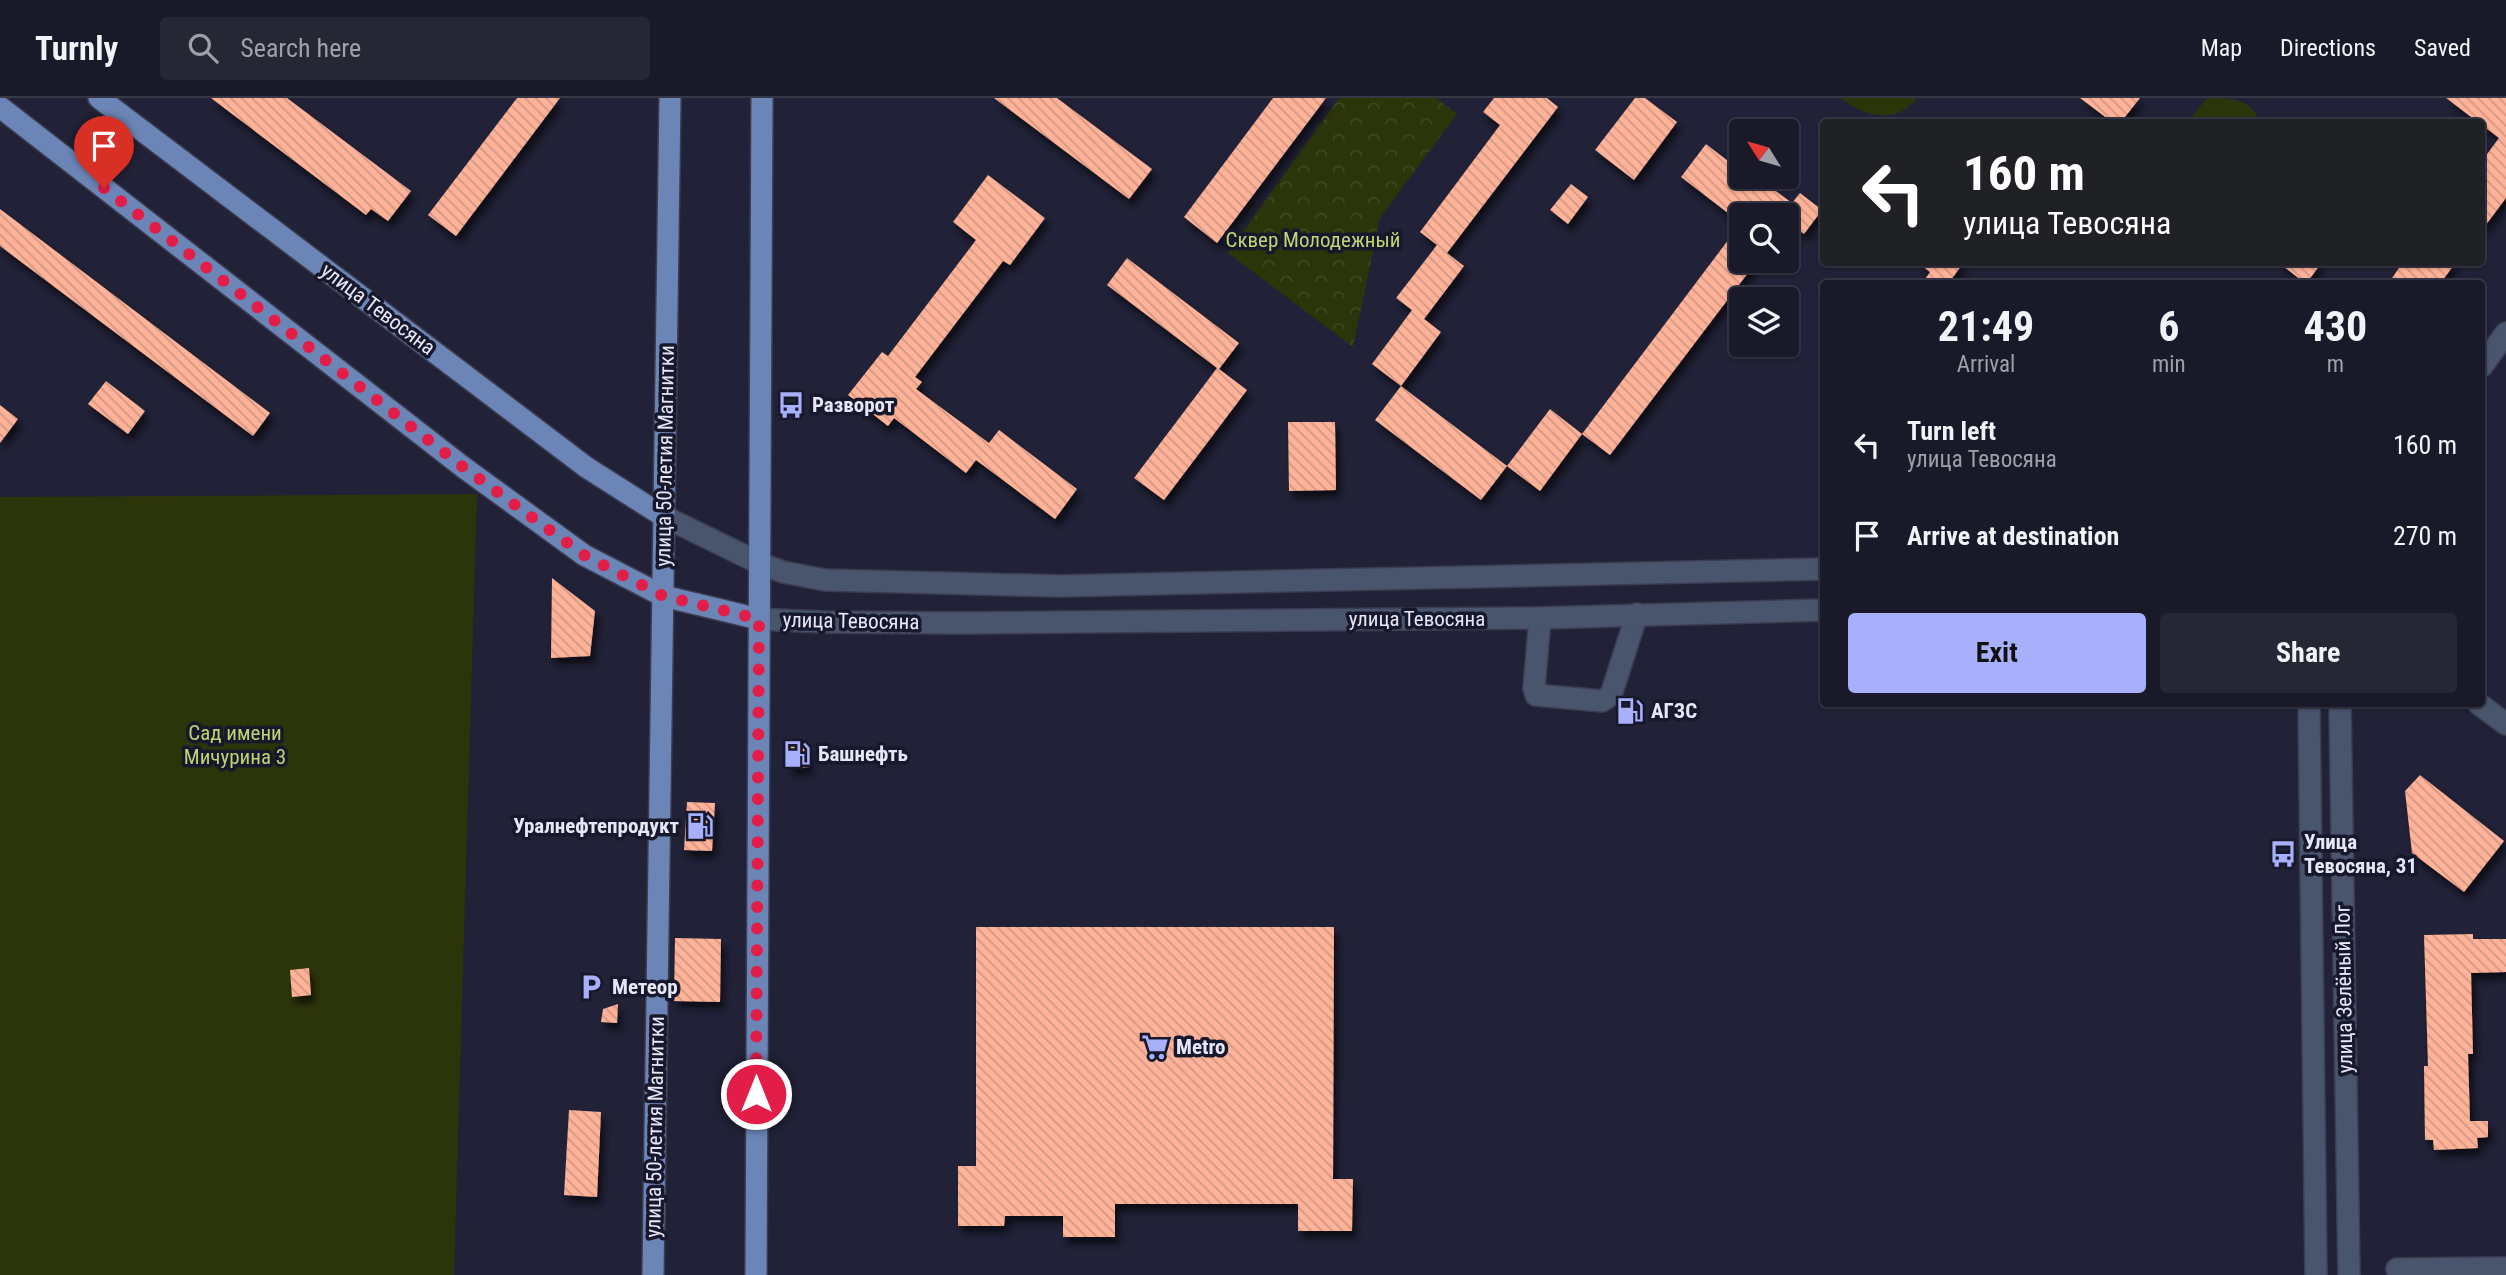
<!DOCTYPE html>
<html lang="en">
<head>
<meta charset="utf-8">
<style>
  body { margin:0; font-family:"Roboto Condensed",sans-serif; background:#262635; color:#f1f3f6; height:100vh; display:flex; flex-direction:column; font-size:26px; white-space:nowrap }
  * { box-sizing:border-box; margin:0 }
  p { font-size:23px; color:#9fa0a8 }
  .icon { flex:none; width:38px; height:38px; fill:none; stroke:currentColor; stroke-width:2; stroke-linecap:round; stroke-linejoin:round }
  .map { position:relative; flex:1; overflow:hidden }
  .details { position:absolute; left:1820px; top:182px; width:665px; height:427px; display:flex; flex-direction:column; background:#191929; border-radius:7px; box-shadow:0 2px 5px #0004,0 0 0 2px #373846 }
  .details>* { flex:none }
  .banner { position:absolute; left:1820px; top:21px; width:665px; height:147px; border-radius:7px; box-shadow:0 2px 5px #0004,0 0 0 2px #373846; background:#202124; color:#fff; overflow:hidden }
  .needle { width:46px; rotate:307deg }
  .tools { position:absolute; left:1729px; top:21px; display:grid; gap:14px }
  .tools a { display:grid; place-items:center; width:70px; height:70px; border-radius:7px; background:#191929; box-shadow:0 2px 5px #0004,0 0 0 2px #373846; font-size:35px }
  .pin { position:absolute; display:grid; place-items:center; width:60px; height:60px; color:#fff; margin:-72px -30px; border-radius:50% 50% 50% 0; rotate:-45deg; box-shadow:0 0 7px #0007 }
  .pin .icon { rotate:45deg }
  .me { position:absolute; width:77px; margin:-38px; rotate:0deg; stroke-linejoin:round; filter:drop-shadow(0 0 5px #0008) }
  .turn { display:flex; align-items:center; gap:24px; height:147px; padding:0 28px; font-size:32px }
  .turn .icon { width:91px; height:91px; stroke-width:2.5 }
  .turn b { display:block; font-size:49px; line-height:60px }
  .eta { display:flex; justify-content:space-evenly; align-items:center; height:119px; text-align:center }
  .eta b { font-size:42px; font-weight:700; line-height:49px }
  .action { display:flex; gap:14px; margin-top:auto; padding:14px 28px }
  .action a { flex:1; height:80px; border-radius:7px; background:#a8b0fc; color:#111; font-size:28px; font-weight:700; line-height:80px; text-align:center }
  .action a+a { background:#262635; color:#f1f3f6 }
  ul { padding:0; list-style:none }
  li { display:flex; align-items:center; gap:21px; height:91px; padding:0 28px }
  li div { flex:1 }
  li b { display:block; font-size:26px }
  li em { font-style:normal }
  header { display:flex; align-items:center; gap:42px; box-sizing:border-box; height:98px; padding:0 35px; background:#191929; border-bottom:2px solid #373846 }
  header strong { font-size:33px }
  nav { display:flex; gap:38px; margin-inline-start:auto; font-size:24px }
  .search { width:490px; height:63px; background:#262635; display:flex; align-items:center; gap:18px; box-sizing:border-box; padding:0 24px; border-radius:7px; color:#9fa0a8; font-size:26px }
  .map>svg:first-child { display:block }
</style>
</head>
<body>
<header>
<strong>Turnly</strong>
<div class="search"><svg class="icon" aria-label="search" viewBox="0 0 24 24"><circle cx="10" cy="10" r="6"/><path d="M15 15l6 6"/></svg>Search here</div>
<nav><a>Map</a><a>Directions</a><a>Saved</a></nav>
</header>
<div class="map">
<svg width="2506" height="1177" viewBox="0 0 2506 1177">
  <defs>
    <pattern id="park-crowns" width="20" height="18" patternUnits="userSpaceOnUse" patternTransform="scale(1.75)"><rect width="20" height="18" fill="#2c340a"/><path d="M2 6a3 3 0 1 1 6 0M12 15a3 3 0 1 1 6 0" fill="none" stroke="#404822"/></pattern>
    <pattern id="building-back-hatch" width="6" height="6" patternUnits="userSpaceOnUse" patternTransform="scale(1.75)"><rect width="6" height="6" fill="#feb298"/><path d="M-1 5l2 2M0 0l6 6M5-1l2 2" fill="none" stroke="#d09784"/></pattern>
    <filter id="shadow"><feDropShadow dx="4" dy="7" stdDeviation="3.5" flood-color="#0009"/></filter>
  </defs>
  <rect width="100%" height="100%" fill="#212137"/>
  <g fill="#2c340a">
    <path d="M1840 0H1917C1896 28 1864 18 1840 0Z"/>
    <path d="M2207 0C2228 0 2253 0 2259 24H2188Z"/>
    <path d="M477 396 454 1177H0V399Z"/>
  </g>
  <path fill="url(#park-crowns)" d="M1339 0H1436L1457 16 1380 120 1353 249 1228 155Z"/>
  <g fill="url(#building-back-hatch)" filter="url(#shadow)">
    <path d="M211 0H287L411 93 388 123 371 111 366 117Z"/>
    <path d="M517 0H560L456 138 428 117Z"/>
    <path d="M994 0H1057L1152 71 1129 101Z"/>
    <path d="M1273 0H1326L1217 145 1184 119Z"/>
    <path d="M1494 0H1547L1558 9 1447 155 1464 168 1424 221 1441 234 1401 288 1372 266 1412 212 1396 200 1437 147 1420 134 1500 27 1483 14Z"/>
    <path d="M1635 0H1645L1677 24 1634 82 1595 52Z"/>
    <path d="M2080 0H2140L2121 24H2112Z"/>
    <path d="M2446 0H2506V100L2482 132V63L2499 40Z"/>
    <path d="M1706 46 1741 73V79H1749L1767 92 1769 88 1792 105 1800 95 1822 112 1804 136 1787 123V117H1741V125L1681 79Z"/>
    <path d="M988 77 1045 120 1010 167 1003 163 915 279 922 284 916 291 989 345 999 332 1077 391 1055 421 976 362 966 375 894 320 888 328 848 297 882 254 888 258 976 142 953 124Z"/>
    <path d="M1571 86 1588 99 1568 126 1550 112Z"/>
    <path d="M0 111 270 315 253 338 0 148Z"/>
    <path d="M1741 125V163H1757L1610 357 1582 336Z"/>
    <path d="M1127 160 1239 245 1219 271 1247 292 1164 402 1134 380 1217 270 1107 187Z"/>
    <path d="M1917 164H1964L1948 186H1922L1930 174Z"/>
    <path d="M2278 164H2322L2306 186Z"/>
    <path d="M2403 164H2456L2440 186H2388Z"/>
    <path d="M106 283 145 313 128 336 88 306Z"/>
    <path d="M1401 288 1507 368 1481 402 1375 322Z"/>
    <path d="M0 307 18 321 0 345Z"/>
    <path d="M1550 311 1582 336 1540 393 1507 368Z"/>
    <path d="M1288 324H1335L1336 392 1289 393Z"/>
    <path d="M552 480 595 513 590 558 551 560Z"/>
    <path d="M806 646 809 669 789 671 786 648Z"/>
    <path d="M2420 677 2504 743 2464 794 2412 755 2405 693Z"/>
    <path d="M687 704 715 705 712 753 684 752Z"/>
    <path d="M976 829H1334L1333 1081H1353L1352 1133H1298V1106H1115V1139H1063V1118H1005L1004 1128H958V1068H976Z"/>
    <path d="M2473 836V841H2506V874L2471 875 2473 956H2468L2470 1023H2488V1039L2477 1040 2478 1050 2434 1052 2433 1042H2425L2424 968H2428L2424 837Z"/>
    <path d="M675 840 721 841 720 904 674 903Z"/>
    <path d="M309 870 311 897 292 899 290 872Z"/>
    <path d="M618 906 617 925 601 924 603 911Z"/>
    <path d="M569 1012 601 1014 597 1099 564 1097Z"/>
  </g>
  <g fill="none" stroke-linecap="round" stroke-linejoin="round">
    <defs>
      <g id="minor">
        <path d="M2482 268 2506 235"/>
        <path d="M663 418 759 465 783 474 825 482 1060 488 1824 471"/>
        <path d="M1540 520 1534 590 1536 597 1602 603 1611 597 1637 516"/>
        <path d="M759 521 822 524 962 525 1540 520 1824 512"/>
        <path d="M2309 606 2316 1177"/>
        <path d="M2340 606 2349 1177"/>
        <path d="M2479 606 2506 626"/>
        <path d="M2397 1171 2506 1170"/>
      </g>
      <g id="major">
        <path d="M99 0 586 369 663 418"/>
        <path d="M0 9 463 369 584 457 663 498 759 521"/>
        <path d="M653 1177 670 0"/>
        <path d="M756 1177 762 0"/>
      </g>
    </defs>
    <use href="#minor" stroke="#3d3d52" stroke-width="24"/>
    <use href="#major" stroke="#3d3d52" stroke-width="24"/>
    <use href="#minor" stroke="#48556d" stroke-width="21"/>
    <use href="#major" stroke="#6c85b7" stroke-width="21"/>
  </g>
  <g fill="none" stroke-linecap="round" stroke-linejoin="round">
    <path stroke="#e11d48" stroke-width="12" stroke-dasharray="0 21.6" d="M104 90 463 369 584 457 663 498 759 521 756 996"/>
  </g>
  <defs>
    <symbol id="bus-bare" viewBox="-9 -9 18 18"><path d="M-5-6H5V4H4V6H2V4H-2V6H-4V4H-5ZM-3.5-4V0h7V-4ZM-3.5 1.2v1.5H-2V1.2ZM2 1.2v1.5H3.5V1.2Z" fill="#a8b0fc" stroke="#18182d" stroke-width="2.5" paint-order="stroke"/></symbol>
    <symbol id="fuel-bare" viewBox="-9 -9 18 18"><path d="M-5.5-6h7V0h2V4h1.3V-2.5L3-4.5l.8-.8L6-3V5H2.5V1h-1V6h-7ZM-4.2-4.7v3.2H.2V-4.7Z" fill="#a8b0fc" stroke="#18182d" stroke-width="2.5" paint-order="stroke"/></symbol>
    <symbol id="parking-bare" viewBox="-9 -9 18 18"><path d="M-3.5-5.5H1a3.5 3.5 0 0 1 0 7H-1V5.5H-3.5ZM-1-3.4V-.6H.8a1.4 1.4 0 0 0 0-2.8Z" fill="#a8b0fc" stroke="#18182d" stroke-width="2.5" paint-order="stroke"/></symbol>
    <symbol id="supermarket-bare" viewBox="-9 -9 18 18"><path d="M-6-5.5h2.5l.6 2H6L4.5 2H-2.5L-4.4-4H-6ZM-1.5 3.2a1.3 1.3 0 1 0 .1 0ZM3 3.2a1.3 1.3 0 1 0 .1 0Z" fill="#a8b0fc" stroke="#18182d" stroke-width="2.5" paint-order="stroke"/></symbol>
  </defs>
  <g fill-rule="evenodd">
    <use href="#bus-bare" x="772" y="288" width="38" height="38"/>
    <use href="#fuel-bare" x="1611" y="594" width="38" height="38"/>
    <use href="#fuel-bare" x="778" y="637" width="38" height="38"/>
    <use href="#fuel-bare" x="681" y="709" width="38" height="38"/>
    <use href="#bus-bare" x="2264" y="737" width="38" height="38"/>
    <use href="#parking-bare" x="572" y="870" width="38" height="38"/>
    <use href="#supermarket-bare" x="1136" y="930" width="38" height="38"/>
  </g>
  <g text-anchor="middle" dominant-baseline="central" stroke-width="7" stroke-linejoin="round" paint-order="stroke">
    <g font-size="21" fill="#bfd472" stroke="#18182d">
      <text x="1313" y="142">Сквер Молодежный</text>
      <text x="235" y="635">Сад имени<tspan x="235" dy="24">Мичурина 3</tspan></text>
    </g>
    <g font-size="21" fill="#e6e7f6" stroke="#18182d">
      <text transform="translate(378 211) rotate(37)">улица Тевосяна</text>
      <text transform="translate(665 358) rotate(-89)">улица 50-летия Магнитки</text>
      <text x="1417" y="521">улица Тевосяна</text>
      <text transform="translate(851 523) rotate(1)">улица Тевосяна</text>
      <text transform="translate(2344 891) rotate(-91)">улица Зелёный Лог</text>
      <text transform="translate(655 1029) rotate(-89)">улица 50-летия Магнитки</text>
    </g>
    <g font-size="21" font-weight="bold" fill="#e6e7f6" stroke="#18182d" text-anchor="start">
      <text x="812" y="307">Разворот</text>
      <text x="1651" y="613">АГЗС</text>
      <text x="818" y="656">Башнефть</text>
      <text x="679" y="728" text-anchor="end">Уралнефтепродукт</text>
      <text x="2304" y="744">Улица<tspan x="2304" dy="24">Тевосяна, 31</tspan></text>
      <text x="612" y="889">Метеор</text>
      <text x="1176" y="949">Metro</text>
    </g>
  </g>
</svg>
<div class="tools">
<a><svg class="needle" viewBox="-14 -14 28 28"><path d="M0-13l5 13h-10z" fill="#e53935"/><path d="M0 13l5-13h-10z" fill="#9fa0a8"/></svg></a>
<a><svg class="icon" aria-label="search" viewBox="0 0 24 24"><circle cx="10" cy="10" r="6"/><path d="M15 15l6 6"/></svg></a>
<a><svg class="icon" aria-label="layers" viewBox="0 0 24 24"><path d="M12 4l9 5-9 5-9-5zM3 14l9 5 9-5"/></svg></a>
</div>
<div class="pin" style="left:104px;top:90px;background:#d93025"><svg class="icon" aria-label="arrive" viewBox="0 0 24 24"><path d="M6 21V4h12l-3 4 3 4H6"/></svg></div>
<svg class="me" style="left:756px;top:996px" viewBox="-20 -20 40 40"><circle r="17" fill="#e11d48" stroke="#fff" stroke-width="3"/><path d="M0-11L8 9 0 5-8 9z" fill="#fff"/></svg>
<div class="banner">
<div class="turn"><svg class="icon" aria-label="left" viewBox="0 0 24 24"><path d="M17 20v-9H6M10 6l-5 5 5 5"/></svg><div><b>160 m</b>улица Тевосяна</div></div>
</div>
<section class="details">
<div class="eta">
<div><b>21:49</b><p>Arrival</p></div>
<div><b>6</b><p>min</p></div>
<div><b>430</b><p>m</p></div>
</div>
<ul>
<li><svg class="icon" aria-label="left" viewBox="0 0 24 24"><path d="M17 20v-9H6M10 6l-5 5 5 5"/></svg><div><b>Turn left</b><p>улица Тевосяна</p></div><em>160 m</em></li>
<li><svg class="icon" aria-label="arrive" viewBox="0 0 24 24"><path d="M6 21V4h12l-3 4 3 4H6"/></svg><div><b>Arrive at destination</b></div><em>270 m</em></li>
</ul>
<div class="action"><a>Exit</a><a>Share</a></div>
</section>
</div>
</body>
</html>
